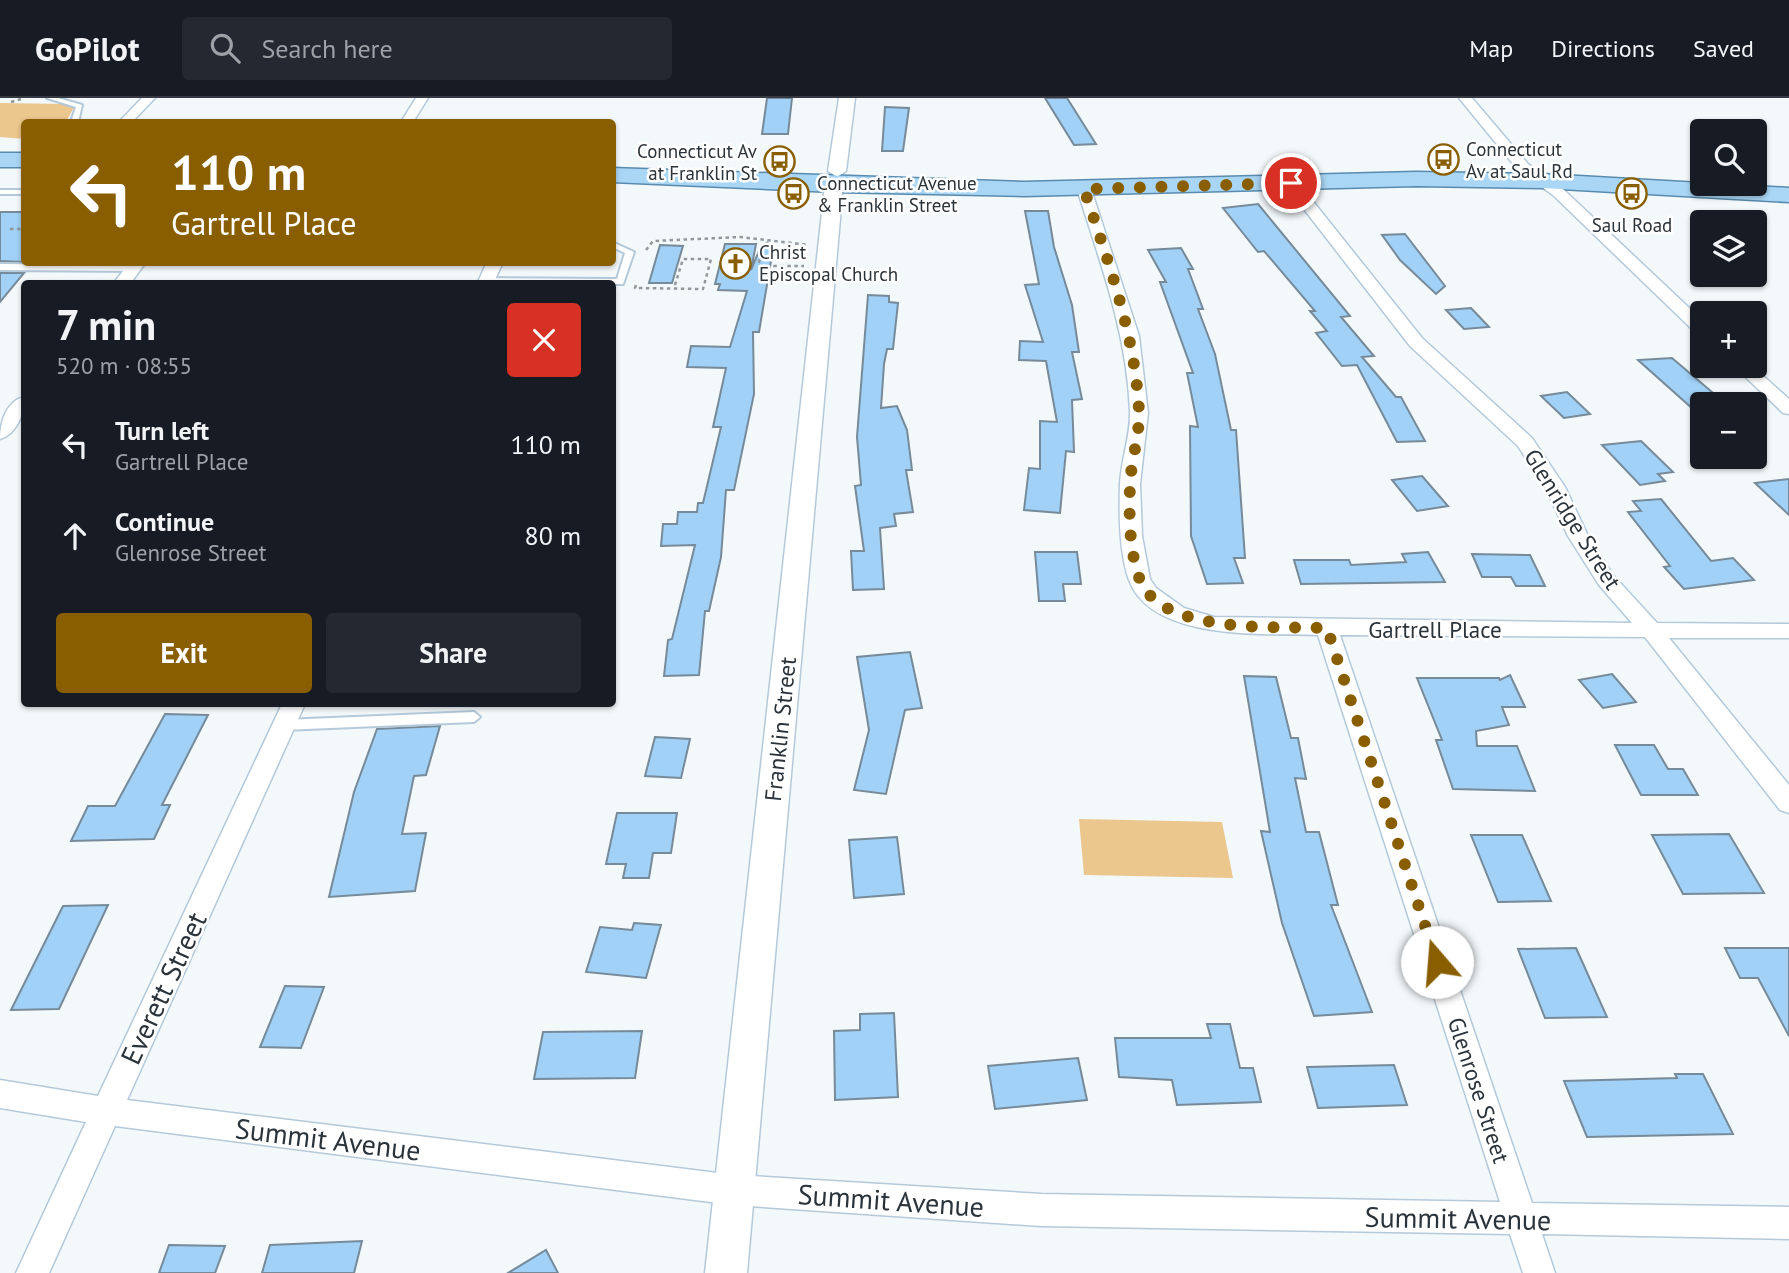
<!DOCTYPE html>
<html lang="en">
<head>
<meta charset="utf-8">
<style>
  body { margin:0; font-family:"PT Sans",sans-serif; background:#242831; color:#f1f3f6; height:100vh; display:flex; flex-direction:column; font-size:26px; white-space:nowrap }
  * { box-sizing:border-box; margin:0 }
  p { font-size:23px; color:#9ea1a6 }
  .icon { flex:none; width:38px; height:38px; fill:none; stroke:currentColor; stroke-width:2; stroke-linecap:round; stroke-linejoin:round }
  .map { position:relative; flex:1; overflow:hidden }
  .drawer { position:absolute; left:21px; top:182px; width:595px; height:427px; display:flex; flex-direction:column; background:#171b24; border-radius:7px; box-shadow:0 2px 5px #0004 }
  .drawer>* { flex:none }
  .top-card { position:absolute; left:21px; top:21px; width:595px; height:147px; border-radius:7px; box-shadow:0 2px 5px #0004; background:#895e00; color:#fff; overflow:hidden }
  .fabs { position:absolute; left:1690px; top:21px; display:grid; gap:14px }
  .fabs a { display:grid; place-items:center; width:77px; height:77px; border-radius:7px; background:#171b24; box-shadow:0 2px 5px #0004; font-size:35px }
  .pin { position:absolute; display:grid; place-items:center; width:60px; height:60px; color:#fff; margin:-30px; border:4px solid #fff; border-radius:50%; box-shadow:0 2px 7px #0007 }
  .me { position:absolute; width:77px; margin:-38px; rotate:342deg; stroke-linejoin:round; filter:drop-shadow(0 0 5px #0008) }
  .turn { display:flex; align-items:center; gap:24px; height:147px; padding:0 35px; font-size:32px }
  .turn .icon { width:91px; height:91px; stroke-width:2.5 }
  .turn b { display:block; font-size:49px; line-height:60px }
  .round { display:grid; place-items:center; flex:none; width:74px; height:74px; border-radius:7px; background:#242831 }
  .summary { display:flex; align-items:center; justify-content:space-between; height:119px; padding:0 35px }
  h1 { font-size:42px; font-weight:800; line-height:52px }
  .cta { display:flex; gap:14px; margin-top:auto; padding:14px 35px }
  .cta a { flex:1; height:80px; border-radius:7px; background:#895e00; color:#fff; font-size:28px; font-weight:800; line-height:80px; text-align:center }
  .cta a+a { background:#242831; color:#f1f3f6 }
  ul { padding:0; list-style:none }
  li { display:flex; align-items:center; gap:21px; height:91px; padding:0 35px }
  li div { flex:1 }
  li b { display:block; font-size:26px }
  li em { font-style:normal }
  header { display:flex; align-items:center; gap:42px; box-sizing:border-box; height:98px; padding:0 35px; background:#171b24; border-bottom:2px solid #363941 }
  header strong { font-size:33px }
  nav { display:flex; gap:38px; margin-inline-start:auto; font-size:24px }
  .search { width:490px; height:63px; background:#242831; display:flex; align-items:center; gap:18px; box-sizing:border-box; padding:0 24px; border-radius:7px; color:#9ea1a6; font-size:26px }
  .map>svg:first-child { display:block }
</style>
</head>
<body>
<header>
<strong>GoPilot</strong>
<div class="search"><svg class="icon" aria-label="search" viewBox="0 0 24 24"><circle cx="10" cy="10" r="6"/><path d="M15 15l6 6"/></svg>Search here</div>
<nav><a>Map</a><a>Directions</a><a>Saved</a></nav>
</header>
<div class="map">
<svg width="1789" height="1175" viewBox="0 0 1789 1175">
  <rect width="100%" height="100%" fill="#f3f8fb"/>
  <g fill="#ebc68d">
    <path d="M0 5 68 6 74 9 66 24H24V41L0 39Z"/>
    <path d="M1079 721 1222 724 1233 780 1084 777Z"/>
  </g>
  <g fill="#a1d1f6" stroke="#768a9a" stroke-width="2">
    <path d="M767 0H792L788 36H762Z"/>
    <path d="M1045 0H1067L1096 46 1074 47Z"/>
    <path d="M885 9 909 10 903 53H882Z"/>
    <path d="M1258 106 1350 218 1341 219 1374 258 1362 259 1396 299H1401L1425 343 1397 344 1357 267 1342 268 1316 235 1327 233 1310 213H1315L1264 153 1258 154 1223 110Z"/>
    <path d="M1025 113H1048L1054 149 1072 207 1079 254H1072L1082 301 1072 302 1074 354 1066 353 1060 415 1024 412 1029 370 1040 371V323L1057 324 1046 263 1019 262 1020 243 1043 244 1025 187 1039 186Z"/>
    <path d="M0 114H24V164L0 163Z"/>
    <path d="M1405 136 1445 188 1436 196 1400 162 1382 137Z"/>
    <path d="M725 146H756L751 172 761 148 773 151 759 234H753L754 296 734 392H726L721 459 709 513H705L699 577 664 578 668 542 672 541 695 447 661 448 663 426H677L678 414H697L698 405H703L721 329H713L726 270 687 269 691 248 730 249 747 193 718 192 720 186H715Z"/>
    <path d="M660 147 683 148 672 185H649Z"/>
    <path d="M1181 150 1193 171H1188L1203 211H1198L1215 256 1231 332H1236L1245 460H1234L1243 485 1207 486 1191 438 1190 328 1198 329 1187 275H1193L1160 184H1166L1148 152Z"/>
    <path d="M0 175H24L0 204Z"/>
    <path d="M868 197 889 198V204L898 205 893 251H887L884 266 881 310 897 308 907 332 912 372H906L913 414 894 416 896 428 880 430 884 491 853 492 851 453H864L855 388 861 387 857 339Z"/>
    <path d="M1471 210 1489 229 1464 231 1446 212Z"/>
    <path d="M1672 260 1726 306H1703V320L1638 262Z"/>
    <path d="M1567 294 1590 316 1564 320 1541 298Z"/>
    <path d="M1641 343 1673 374 1658 376 1665 383 1640 387 1602 347Z"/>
    <path d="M1422 378 1448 408 1417 413 1392 382Z"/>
    <path d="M1789 381V417L1755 385Z"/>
    <path d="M1661 401 1711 463 1733 460 1754 482 1684 491 1664 469 1670 468 1628 414 1641 413 1633 403Z"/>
    <path d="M1035 454H1077L1081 486H1063L1065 503H1039Z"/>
    <path d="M1428 454 1445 484 1301 486 1294 462H1349L1351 467 1406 464 1402 456Z"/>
    <path d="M1472 456 1530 457 1545 488H1516L1511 479H1482Z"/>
    <path d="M910 554 922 610 905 612 886 696 854 692 869 632 857 559Z"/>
    <path d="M1612 576 1636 604 1603 610 1579 582Z"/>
    <path d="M1510 577 1525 609H1502L1509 627 1476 633 1477 648H1517L1535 693 1453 691 1436 642H1442L1417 580H1499L1500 582Z"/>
    <path d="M1244 578 1276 579 1291 640H1298L1306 681 1295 680 1306 734H1319L1338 807H1331L1372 914 1314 918 1282 825 1261 733 1270 734Z"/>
    <path d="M165 616 208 617 162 707H170L154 741 71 743 88 708H115Z"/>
    <path d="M440 628 426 677 414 678 402 736 426 735 415 793 329 799 354 694 377 631Z"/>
    <path d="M655 639 690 641 681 680 645 678Z"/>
    <path d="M1615 647H1654L1668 671H1683L1698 697H1641Z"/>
    <path d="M617 715H677L671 755H653L649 780H623L626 766H606Z"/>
    <path d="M1729 736 1764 795 1683 796 1652 737Z"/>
    <path d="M1471 737H1522L1551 803 1498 804Z"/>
    <path d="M897 739 904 796 854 800 849 742Z"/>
    <path d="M108 807 59 911 11 912 63 808Z"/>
    <path d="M634 825 661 827 646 880 586 874 600 829 632 832Z"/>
    <path d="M1576 850 1607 919 1545 920 1518 851Z"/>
    <path d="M1725 850H1789V938L1758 880H1740Z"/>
    <path d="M285 888 324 889 301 950 260 949Z"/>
    <path d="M894 915 898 999 835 1002 834 933 860 932V916Z"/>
    <path d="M1207 926H1230L1240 970H1253L1261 1004 1177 1007 1172 982 1119 979 1115 940H1211Z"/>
    <path d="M642 933 635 980 534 981 543 934Z"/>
    <path d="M1078 960 1087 1002 995 1011 988 968Z"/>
    <path d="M1394 967 1407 1007 1318 1010 1307 969Z"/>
    <path d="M1675 976H1703L1733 1036 1587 1039 1564 983 1677 980Z"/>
    <path d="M362 1143 354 1175H262L270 1147Z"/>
    <path d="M169 1147 225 1148 215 1175H159Z"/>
    <path d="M546 1152 558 1175H508Z"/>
  </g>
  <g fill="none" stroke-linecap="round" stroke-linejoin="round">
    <defs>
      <g id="service">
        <path d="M47 0H58L82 7 78 24H71L76 9Z"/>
        <rect x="0" y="92" width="24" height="4"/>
        <path d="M612 144 634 154 623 186H486L482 183 486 180 617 181 625 155 612 149Z"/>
        <path d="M0 166 135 167 139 170 135 173 0 172Z"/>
        <path d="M474 614 480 619 474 624 283 632 279 630 277 627 279 624 283 622Z"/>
      </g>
      <g id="minor">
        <path d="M142 0H155L132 24H119Z"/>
        <path d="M416 0H428L413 24H401Z"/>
        <path d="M1459 0H1472L1528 66 1563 91 1703 223V237L1697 236 1553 97 1518 72Z"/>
        <path d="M1291 81 1296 82 1422 240 1532 340 1565 389 1588 438 1613 477 1657 525 1789 526V540H1669L1789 687V715L1780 712 1645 539 1340 537 1532 1105 1789 1109V1141L1542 1136 1555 1175H1523L1510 1136 1041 1128 734 1107 115 1028 49 1175H16L86 1024 0 1010V982L98 998 282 606H305L127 1002 734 1077 1041 1096 1500 1104 1318 537C1266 535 1152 544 1129 482 1119 454 1119 415 1120 386 1121 362 1131 337 1130 313 1127 235 1100 164 1077 91L1079 88 1091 91 1139 238 1148 315 1140 386 1142 438 1150 481 1156 490 1184 510 1214 519 1632 525 1599 487 1568 438 1545 389 1518 348 1410 248 1286 88 1284 85Z"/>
        <path d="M130 164H146L130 186H113Z"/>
        <path d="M487 164H503L493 186H477Z"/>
        <path d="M1734 268H1752L1789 301V316L1783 315Z"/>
        <path d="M24 299C25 314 17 336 0 341 0 325 6 303 24 299Z"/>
      </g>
      <g id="tertiary">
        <path d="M839 0H855L846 73 837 79 828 73Z"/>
        <path d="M834 81 843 87 747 1175H705L825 87Z"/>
      </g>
      <g id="primary">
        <rect x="0" y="55" width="24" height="14"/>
        <path d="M612 70 1024 84 1416 74 1543 76 1789 90V104L1543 90 1416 88 1024 98 834 94 612 84Z"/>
      </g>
    </defs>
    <use href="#service" stroke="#b4c9da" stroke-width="4"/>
    <use href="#minor" stroke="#b4c9da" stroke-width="3"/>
    <use href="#tertiary" stroke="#b4c9da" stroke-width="3"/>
    <use href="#primary" stroke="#598baf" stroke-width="3"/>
    <g stroke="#92989d" stroke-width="2.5" stroke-dasharray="3.5 3.5" stroke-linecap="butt">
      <path d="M11 4 21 1"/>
      <path d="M10 131H24"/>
      <path d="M768 144 760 151 759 168H804"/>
      <path d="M646 152 653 143 740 139 809 147"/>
      <path d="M636 187 635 190 703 191 711 161H683L674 190"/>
    </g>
    <use href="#service" fill="#fff" fill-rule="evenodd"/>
    <use href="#minor" fill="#fff" fill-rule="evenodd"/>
    <use href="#tertiary" fill="#fff" fill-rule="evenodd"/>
    <use href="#primary" fill="#aad6f5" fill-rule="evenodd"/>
  </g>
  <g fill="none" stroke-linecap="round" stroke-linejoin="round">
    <path stroke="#895e00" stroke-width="12" stroke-dasharray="0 21.6" d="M1291 85 1084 91C1108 163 1135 236 1139 313 1140 337 1131 362 1130 387 1129 416 1129 454 1140 482 1162 537 1279 528 1327 530L1437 864"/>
  </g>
  <defs>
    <symbol id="bus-ring" viewBox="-11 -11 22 22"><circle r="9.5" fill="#fff" stroke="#895e00" stroke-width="1.5"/><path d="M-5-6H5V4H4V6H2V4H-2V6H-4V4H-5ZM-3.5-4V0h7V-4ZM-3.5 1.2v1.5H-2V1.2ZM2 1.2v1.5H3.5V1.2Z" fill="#895e00"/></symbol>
    <symbol id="church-ring" viewBox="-11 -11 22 22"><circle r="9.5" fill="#fff" stroke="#895e00" stroke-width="1.5"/><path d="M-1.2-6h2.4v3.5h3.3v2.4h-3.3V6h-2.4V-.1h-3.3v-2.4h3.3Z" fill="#895e00"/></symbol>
  </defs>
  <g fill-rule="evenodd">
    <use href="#bus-ring" x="1426" y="44" width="35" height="35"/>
    <use href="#bus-ring" x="762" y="46" width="35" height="35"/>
    <use href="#bus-ring" x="776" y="78" width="35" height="35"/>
    <use href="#bus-ring" x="1614" y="78" width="35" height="35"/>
    <use href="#church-ring" x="718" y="148" width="35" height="35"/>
  </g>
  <g text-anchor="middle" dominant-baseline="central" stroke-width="5" stroke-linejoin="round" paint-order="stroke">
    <g font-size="19" fill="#2b333a" stroke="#fff" text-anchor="start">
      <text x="1466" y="51">Connecticut<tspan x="1466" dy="22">Av at Saul Rd</tspan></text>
      <text x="757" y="53" text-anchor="end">Connecticut Av<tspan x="757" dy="22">at Franklin St</tspan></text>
      <text x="817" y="85">Connecticut Avenue<tspan x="817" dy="22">&amp; Franklin Street</tspan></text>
      <text x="1632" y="127" text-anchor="middle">Saul Road</text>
      <text x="759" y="154">Christ<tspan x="759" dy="22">Episcopal Church</tspan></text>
    </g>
    <g font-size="23" fill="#2b333a" stroke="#fff">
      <text transform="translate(1573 421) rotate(58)">Glenridge Street</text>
      <text x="1435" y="531">Gartrell Place</text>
      <text transform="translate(780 631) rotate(-84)">Franklin Street</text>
      <text transform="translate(1479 992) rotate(72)">Glenrose Street</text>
    </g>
    <g font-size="28" fill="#2b333a" stroke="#fff">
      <text transform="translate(163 890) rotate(-65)">Everett Street</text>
      <text transform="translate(328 1041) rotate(7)">Summit Avenue</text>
      <text transform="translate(891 1102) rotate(4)">Summit Avenue</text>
      <text transform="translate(1458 1120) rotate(1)">Summit Avenue</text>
    </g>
  </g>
</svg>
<div class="fabs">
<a><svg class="icon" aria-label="search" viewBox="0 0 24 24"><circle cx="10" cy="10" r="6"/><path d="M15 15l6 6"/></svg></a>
<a><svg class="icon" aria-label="layers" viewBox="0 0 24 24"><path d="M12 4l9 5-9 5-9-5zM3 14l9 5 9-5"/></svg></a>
<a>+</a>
<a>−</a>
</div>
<div class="pin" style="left:1291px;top:85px;background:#d93025"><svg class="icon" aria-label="arrive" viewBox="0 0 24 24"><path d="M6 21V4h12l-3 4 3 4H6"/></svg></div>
<svg class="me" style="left:1437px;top:864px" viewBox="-20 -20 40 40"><circle r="19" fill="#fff"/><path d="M0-13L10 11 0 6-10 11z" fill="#895e00"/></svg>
<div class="top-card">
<div class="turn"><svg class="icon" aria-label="left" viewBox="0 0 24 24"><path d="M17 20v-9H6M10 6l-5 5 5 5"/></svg><div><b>110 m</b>Gartrell Place</div></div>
</div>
<section class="drawer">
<div class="summary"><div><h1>7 min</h1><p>520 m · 08:55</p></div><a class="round" style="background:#d93025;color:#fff"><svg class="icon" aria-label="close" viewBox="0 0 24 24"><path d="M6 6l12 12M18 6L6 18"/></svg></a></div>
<ul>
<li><svg class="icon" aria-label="left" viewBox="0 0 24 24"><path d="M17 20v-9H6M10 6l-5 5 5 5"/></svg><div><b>Turn left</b><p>Gartrell Place</p></div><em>110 m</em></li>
<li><svg class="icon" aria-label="ahead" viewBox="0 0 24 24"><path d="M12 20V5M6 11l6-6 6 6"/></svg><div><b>Continue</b><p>Glenrose Street</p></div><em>80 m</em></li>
</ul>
<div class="cta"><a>Exit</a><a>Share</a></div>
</section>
</div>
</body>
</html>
